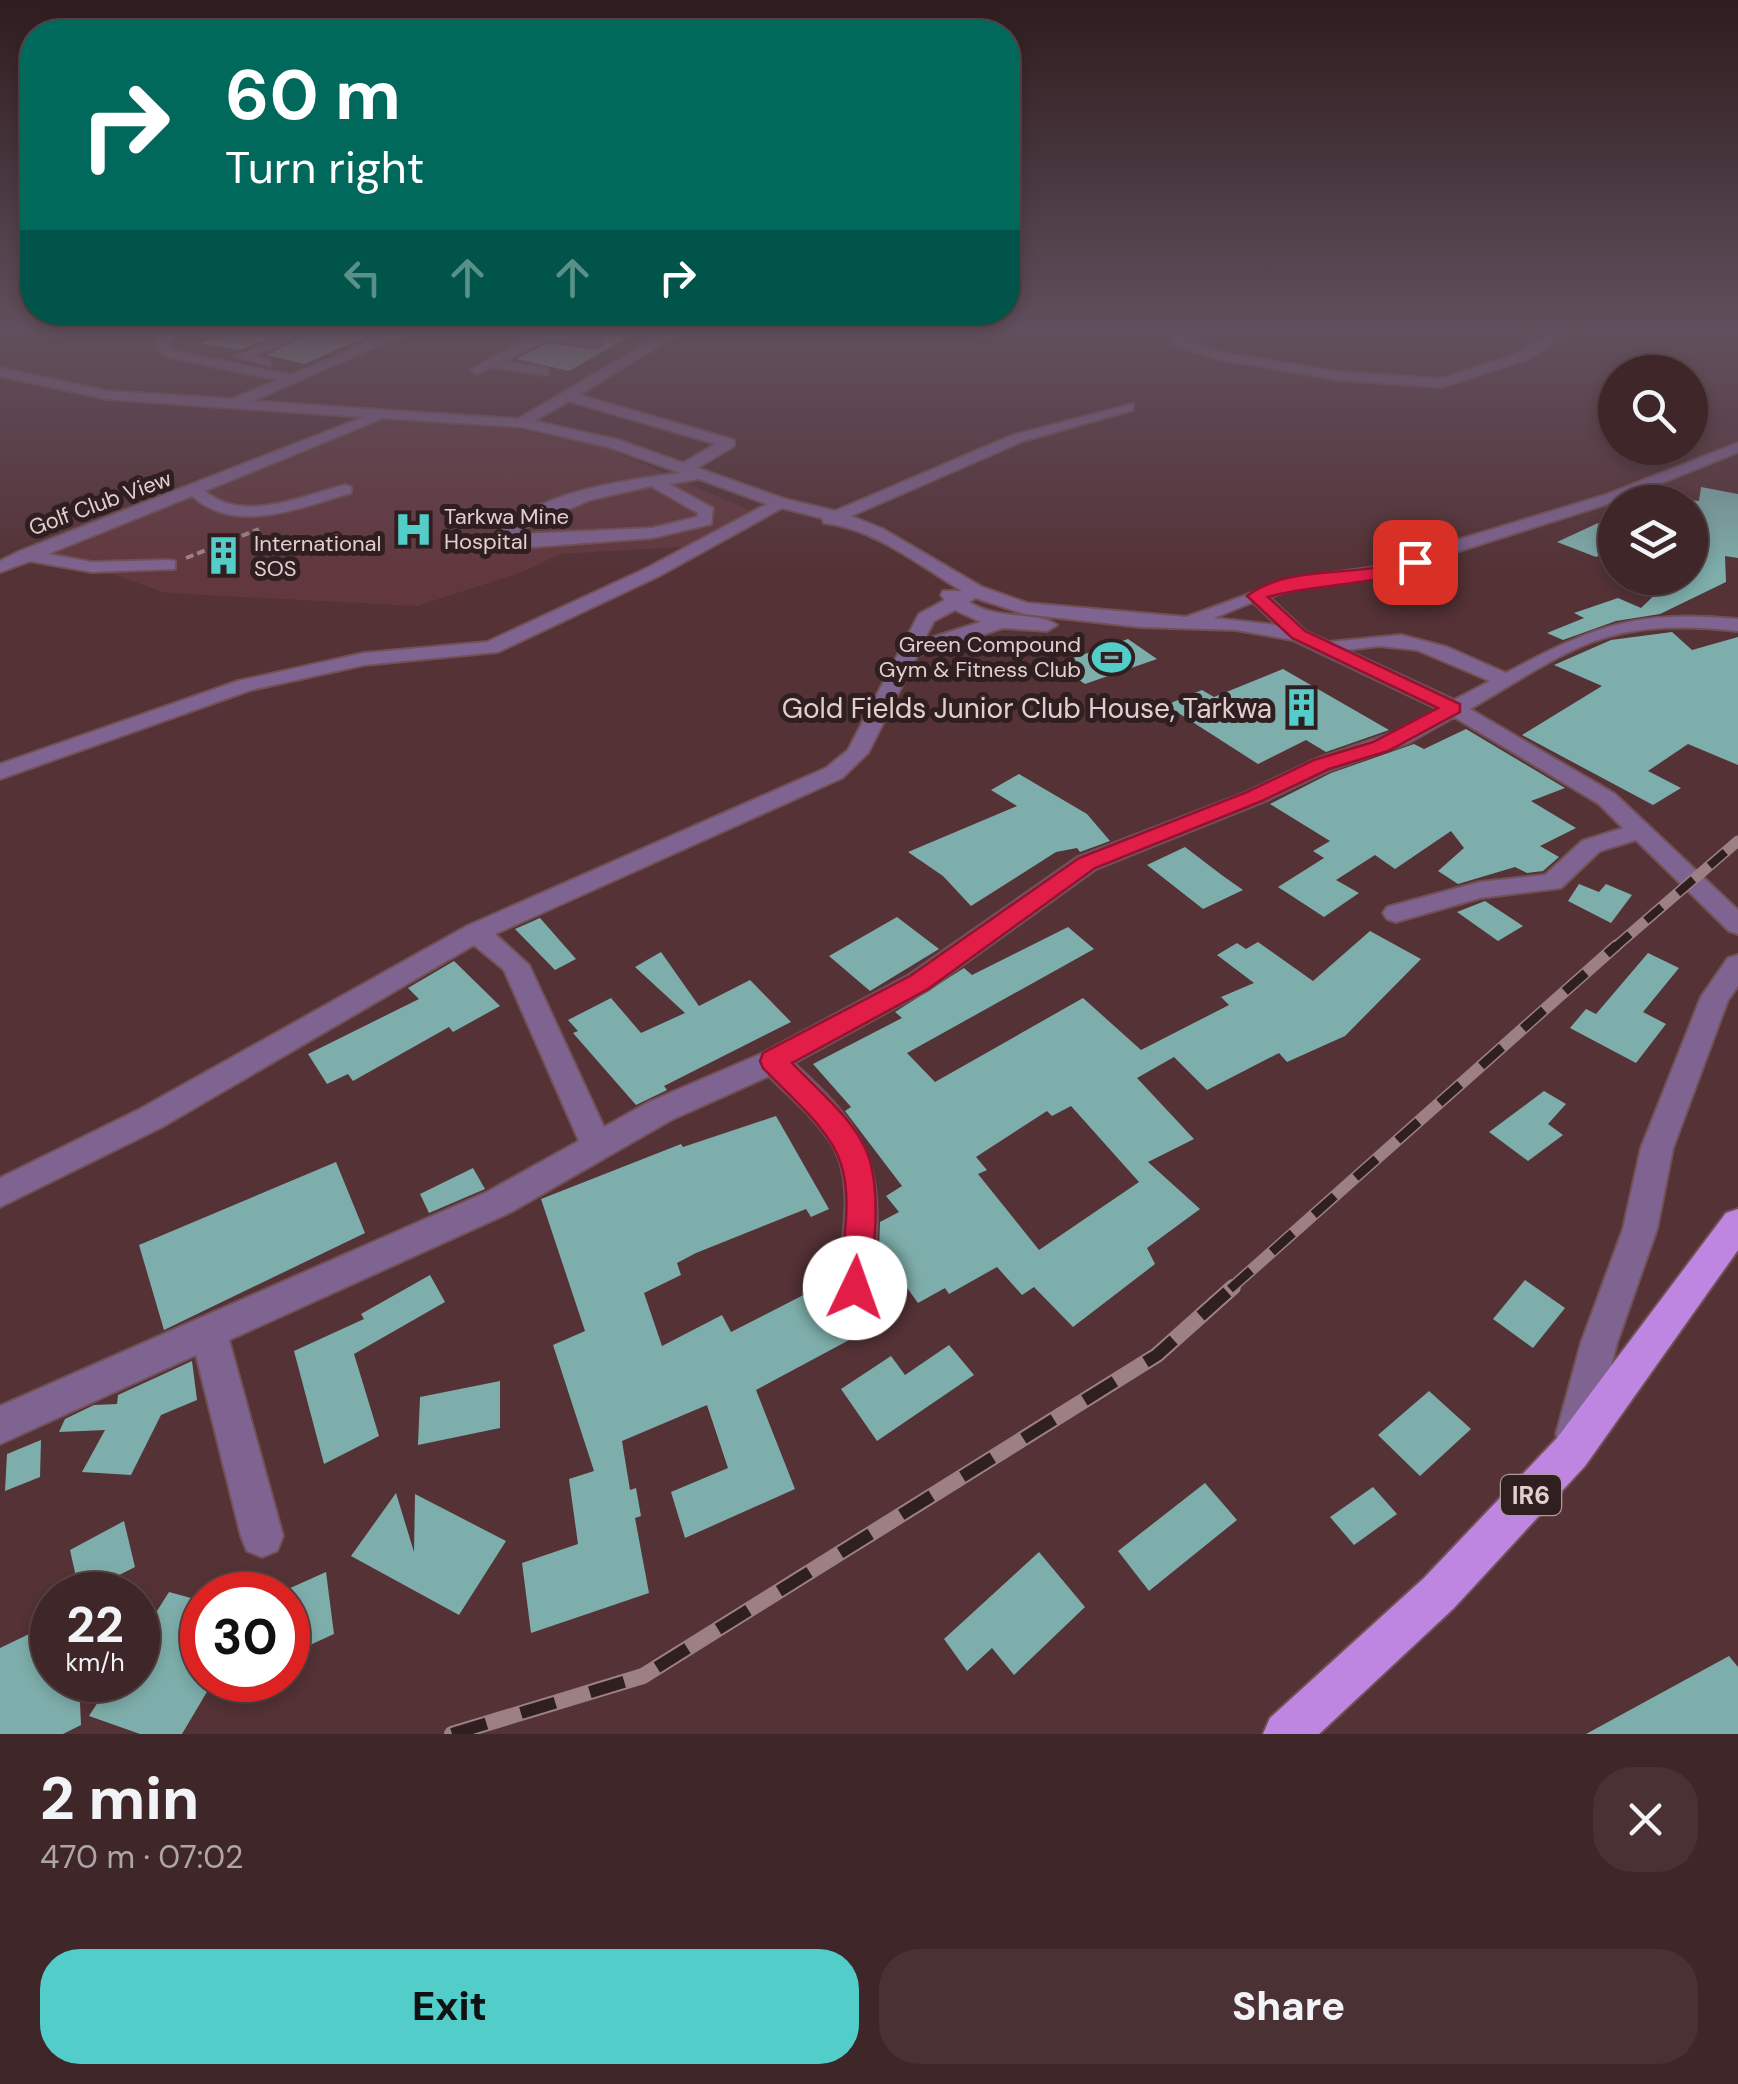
<!DOCTYPE html>
<html lang="en">
<head>
<meta charset="utf-8">
<style>
  body { margin:0; font-family:"DM Sans",sans-serif; background:#4a3234; color:#f1f3f6; height:100vh; display:flex; flex-direction:column; font-size:38px; white-space:nowrap }
  * { box-sizing:border-box; margin:0 }
  p { font-size:32px; color:#ada5a8 }
  .icon { flex:none; width:55px; height:55px; fill:none; stroke:currentColor; stroke-width:2; stroke-linecap:round; stroke-linejoin:round }
  .map { position:relative; height:1734px; overflow:hidden }
  .drawer { display:flex; flex-direction:column; background:#3f2628; flex:1 }
  .drawer>* { flex:none }
  .banner { position:absolute; left:20px; top:20px; width:1000px; height:305px; border-radius:40px; box-shadow:0 5px 15px #0003,0 0 0 2px #584345; background:#00695c; color:#fff; overflow:hidden }
  .tools { position:absolute; left:1598px; top:355px; display:grid; gap:20px }
  .tools a { display:grid; place-items:center; width:110px; height:110px; border-radius:50%; background:#3f2628; box-shadow:0 5px 15px #0003,0 0 0 2px #584345; font-size:50px }
  .speed { position:absolute; left:30px; top:1572px; display:flex; gap:20px; font-size:50px; font-weight:700; text-align:center }
  .speed>* { display:grid; place-content:center; width:130px; height:130px; border-radius:50%; background:#3f2628; box-shadow:0 5px 15px #0003,0 0 0 2px #584345; line-height:1 }
  .speed small { font-size:25px; font-weight:400 }
  .speed .limit { border:15px solid #d22; background:#fff; color:#111 }
  .pin { position:absolute; display:grid; place-items:center; width:85px; height:85px; color:#fff; margin:-42px; border-radius:20px; box-shadow:0 5px 15px #0006 }
  .me { position:absolute; width:110px; margin:-55px; rotate:3deg; stroke-linejoin:round; filter:drop-shadow(0 0 8px #0008) }
  .turn { display:flex; align-items:center; gap:35px; height:210px; padding:0 40px; font-size:45px }
  .turn .icon { width:130px; height:130px; stroke-width:2.5 }
  .turn b { display:block; font-size:70px; line-height:85px }
  .lanes { display:flex; align-items:center; height:95px; padding:0 40px; background:#0003; justify-content:center; gap:50px; direction:ltr }
  .lanes .off { opacity:.35 }
  .round { display:grid; place-items:center; flex:none; width:105px; height:105px; border-radius:40px; background:#4a3234 }
  .head { display:flex; align-items:center; justify-content:space-between; height:170px; padding:0 40px }
  h1 { font-size:60px; font-weight:800; line-height:75px }
  .action { display:flex; gap:20px; margin-top:auto; padding:20px 40px }
  .action a { flex:1; height:115px; border-radius:40px; background:#53cdc9; color:#111; font-size:40px; font-weight:800; line-height:115px; text-align:center }
  .action a+a { background:#4a3234; color:#f1f3f6 }
  .map>svg:first-child { display:block }
</style>
</head>
<body>
<div class="map">
<svg width="1738" height="1734" viewBox="0 0 1738 1734">
  <rect width="100%" height="100%" fill="#543236"/>
  <path fill="#62383e" d="M385 419 501 427 605 447 753 512 694 546 560 554 522 572 417 606 166 593 47 551Z"/>
  <g fill="#7eaeab" fill-rule="evenodd">
    <path d="M239 329H288L241 350 200 344Z"/>
    <path d="M320 329H383L305 364 266 355Z"/>
    <path d="M565 329H642L569 371 516 359 547 343 596 350 607 343Z"/>
    <path d="M1701 487 1738 494V558L1725 556 1726 582 1660 614 1616 621 1563 640 1547 633 1584 618 1574 613 1618 598 1641 608 1672 578 1690 583V500L1699 501Z"/>
    <path d="M1598 523 1615 525V548L1596 557 1557 542Z"/>
    <path d="M1672 632 1692 650 1738 637V765L1688 744 1648 771 1681 788 1653 805 1522 735 1602 686 1554 665 1611 640Z"/>
    <path d="M1128 639 1157 659 1085 684 1056 664Z"/>
    <path d="M1283 669 1389 730 1326 752 1306 740 1258 764 1166 705 1202 690 1214 697Z"/>
    <path d="M1466 729 1565 788 1531 801 1576 828 1540 846 1559 857 1543 871 1527 873 1515 867 1458 884 1438 871 1464 848 1451 831 1395 869 1375 855 1336 880 1359 893 1324 917 1278 887 1324 858 1313 851 1330 841 1270 804 1331 773 1414 744 1424 749Z"/>
    <path d="M1019 774 1087 814 1110 841 1080 852 1077 848 1056 852 971 906 943 876 908 852 1017 806 991 790Z"/>
    <path d="M1185 847 1223 876 1243 890 1203 909 1147 865Z"/>
    <path d="M1579 884 1599 892 1606 884 1632 895 1611 923 1568 901Z"/>
    <path d="M1485 901 1523 926 1498 941 1457 912Z"/>
    <path d="M897 917 939 949 870 991 829 956Z"/>
    <path d="M540 918 576 959 555 970 515 929Z"/>
    <path d="M1068 927 1094 949 907 1053 935 1082 1083 998 1141 1050 1229 1005 1221 997 1254 983 1217 955 1237 943 1246 949 1258 942 1313 981 1370 931 1421 959 1345 1036 1287 1062 1279 1053 1207 1090 1174 1057 1137 1078 1194 1139 1148 1162 1200 1209 1147 1248 1155 1264 1073 1327 1034 1287 1022 1295 997 1267 949 1294 945 1288 918 1303 879 1249 880 1222 899 1212 886 1196 902 1186 845 1111 851 1107 813 1064 902 1018 895 1012 964 968 972 975ZM1071 1106 1139 1182 1039 1250 978 1174 987 1170 976 1157 1047 1111 1052 1116Z"/>
    <path d="M661 952 699 1006 750 980 791 1022 664 1086 667 1090 636 1105 573 1033 578 1031 568 1020 611 998 641 1033 685 1013 635 967Z"/>
    <path d="M1648 953 1679 968 1643 1012 1666 1024 1636 1063 1570 1028 1586 1009 1596 1014Z"/>
    <path d="M454 961 500 1006 453 1032 449 1027 353 1081 348 1074 327 1084 308 1054 419 999 408 988Z"/>
    <path d="M1544 1091 1566 1104 1548 1124 1563 1135 1528 1161 1489 1132Z"/>
    <path d="M776 1116 829 1209 811 1217 806 1209 696 1253 677 1263 681 1275 644 1293 662 1346 722 1315 731 1332 819 1287 851 1339 756 1390 795 1489 685 1538 671 1492 728 1468 707 1405 622 1441 630 1490 636 1488 641 1516 635 1518 649 1593 531 1633 522 1563 578 1544 569 1479 594 1471 553 1345 585 1331 541 1199 681 1144 683 1147Z"/>
    <path d="M336 1162 365 1233 164 1330 139 1245Z"/>
    <path d="M473 1168 485 1189 429 1213 420 1194Z"/>
    <path d="M430 1275 445 1302 354 1354 379 1436 324 1464 294 1351 364 1319 361 1314Z"/>
    <path d="M1525 1280 1565 1308 1533 1348 1493 1319Z"/>
    <path d="M949 1345 974 1375 877 1441 841 1389 891 1356 905 1375Z"/>
    <path d="M192 1361 197 1400 161 1415 131 1475 82 1472 105 1430 59 1432 65 1419 94 1405 117 1404 118 1395Z"/>
    <path d="M500 1381V1428L418 1445 420 1397Z"/>
    <path d="M1429 1391 1471 1429 1420 1476 1378 1435Z"/>
    <path d="M41 1440 40 1477 5 1491 7 1454Z"/>
    <path d="M1205 1483 1237 1520 1149 1591 1118 1551Z"/>
    <path d="M1373 1487 1397 1514 1354 1545 1330 1517Z"/>
    <path d="M396 1493 414 1552 415 1494 506 1541 459 1615 351 1556Z"/>
    <path d="M124 1521 135 1567 80 1595 70 1550Z"/>
    <path d="M1039 1552 1085 1607 1014 1675 992 1648 967 1671 944 1639Z"/>
    <path d="M326 1572 334 1634 288 1655V1589Z"/>
    <path d="M169 1592 202 1601V1680H214L182 1734H140L89 1716 112 1680H138V1641Z"/>
    <path d="M52 1623V1680H79L81 1725 63 1734H0V1648Z"/>
    <path d="M1729 1656 1738 1667V1734H1586Z"/>
  </g>
  <g fill="none" stroke-linecap="round" stroke-linejoin="round">
    <defs>
      <g id="minor">
        <path d="M168 329H181L167 346 173 351 291 375 399 329H417L252 401 518 419 671 329H686L579 395 734 440V446L697 468 785 499 835 511 1013 435 1133 404V410L1023 441 851 516 883 529 982 587 1027 603 1186 617 1293 578 1392 565 1428 549 1605 495 1738 443V452L1617 501 1440 557 1402 574 1301 587 1269 597 1305 631 1329 642 1401 635 1447 647 1506 673C1596 625 1635 610 1738 619V631C1689 626 1640 624 1592 642 1550 658 1509 687 1470 709L1615 794 1738 910V934L1729 931 1636 840 1600 851 1561 888 1480 898 1396 922 1387 919 1383 913 1387 907 1480 882 1545 875 1582 841 1623 828 1599 804 1454 717 1408 743 1330 770 1263 802 1096 869 929 989 794 1063C854 1119 882 1152 876 1238 875 1258 876 1281 867 1299L855 1304 843 1299 837 1288C841 1245 856 1186 833 1146 817 1119 791 1098 769 1076L671 1120 511 1212 229 1340 283 1536 277 1551 262 1557 247 1551 241 1536 196 1355 0 1444V1406L487 1192 579 1141 504 970 474 945 162 1127 0 1207V1178L140 1109 467 926 826 768 848 750 919 614 945 600 941 595 943 591H962C919 565 873 528 824 523L822 518 782 508 659 576 498 652 364 665 251 690 0 779V764L238 681 364 653 487 642 647 568 767 504 699 479 669 484 713 508 711 524 652 538 532 547 507 542 503 532C534 492 632 479 681 473L609 447 521 427 383 418 205 491C243 524 302 496 345 485L351 487V493C300 507 237 536 192 496L48 554 92 562 169 560 175 561V569L92 572 30 561 0 572V561L20 551 364 417 107 399 0 376V368L107 391 232 399 278 380 165 357 154 346ZM569 401 716 444 683 463 618 440 534 421ZM651 486 698 513 697 517 652 528 520 534 524 528 590 500ZM976 598 1024 614 1140 627 1236 630 1293 640 1438 709 1392 733 1314 760 1247 792 1078 857 909 975 763 1053 649 1102 604 1127 529 965 495 934 842 778 868 753 917 656 1003 628 1047 631 1057 625C1038 611 997 621 969 602ZM1253 602 1277 625 1214 618ZM955 610 981 622 924 640 934 621ZM1379 646 1417 650 1490 681 1454 700 1346 650Z"/>
        <path d="M298 329H316L254 356 270 360V366L235 357Z"/>
        <path d="M545 329H561L557 333 603 342 597 346 546 339 504 361 548 368V374L543 375 492 367 477 374 470 370Z"/>
        <path d="M1179 329H1195L1183 340 1224 353 1341 372 1440 379 1516 354 1559 329H1575L1526 360 1441 387 1341 380 1222 360 1174 345 1170 336Z"/>
        <path d="M1738 955V986L1728 1000 1673 1148 1657 1229 1617 1343 1594 1434 1589 1448 1575 1453 1561 1448 1556 1434 1581 1343 1623 1229 1641 1148 1701 997 1728 958Z"/>
      </g>
      <path id="major" d="M1738 1209V1250L1585 1466 1454 1608 1319 1734H1263L1270 1718 1424 1578 1557 1438 1726 1213Z"/>
    </defs>
    <use href="#minor" stroke="#715155" stroke-width="4"/>
    <use href="#major" stroke="#715155" stroke-width="4"/>
    <path stroke="#a08487" stroke-width="4" stroke-dasharray="8 4" stroke-linecap="butt" d="M186 558 259 529"/>
    <use href="#minor" fill="#7f6390" fill-rule="evenodd"/>
    <use href="#major" fill="#bf86e1" fill-rule="evenodd"/>
    <defs>
      <path id="rail-far2" d="M1614 948 1738 841"/>
      <path id="rail-far1" d="M1230 1289 1617 945"/>
      <path id="rail" d="M452 1734 643 1676 1157 1355 1233 1287"/>
    </defs>
    <use href="#rail-far2" stroke="#9c8083" stroke-width="11"/>
    <use href="#rail-far1" stroke="#9c8083" stroke-width="12"/>
    <use href="#rail" stroke="#9c8083" stroke-width="16"/>
    <use href="#rail-far2" stroke="#2f1f21" stroke-width="8" stroke-dasharray="21" stroke-linecap="butt"/>
    <use href="#rail-far1" stroke="#2f1f21" stroke-width="9" stroke-dasharray="28" stroke-linecap="butt"/>
    <use href="#rail" stroke="#2f1f21" stroke-width="12" stroke-dasharray="36" stroke-linecap="butt"/>
  </g>
  <linearGradient id="sky" x2="0" y2="1"><stop stop-color="#2e1c1e"/><stop offset="0.58" stop-color="#614f5d"/><stop offset="1" stop-color="#614f5d" stop-opacity="0"/></linearGradient>
  <rect width="1738" height="572" fill="url(#sky)"/>
  <path fill="#e11d48" stroke="#92132f" stroke-width="2.5" d="M1410 558 1423 562C1396 585 1308 584 1268 597L1305 631 1460 704V712L1388 751 1329 769 1262 801 1095 868 928 989 792 1063C818 1090 860 1124 870 1161 881 1201 873 1247 871 1288L867 1298 855 1302 844 1298 839 1288C842 1249 853 1201 841 1164 830 1128 788 1095 763 1068L760 1061 763 1053 910 976 1079 858 1247 792 1314 760 1373 742 1438 708 1292 638 1247 596C1291 562 1361 580 1410 558Z"/>
  <defs>
    <symbol id="hospital-bare" viewBox="-9 -9 18 18"><path d="M-5-5h3v3.5h4V-5h3V5h-3V1.5h-4V5h-3Z" fill="#53cdc9" stroke="#2f1f21" stroke-width="2.5" paint-order="stroke"/></symbol>
    <symbol id="building-bare" viewBox="-9 -9 18 18"><path d="M-4-6H4V6H1V3H-1V6H-4ZM-2.5-4.3h1.7v1.8h-1.7ZM.8-4.3h1.7v1.8H.8ZM-2.5-1h1.7V.8h-1.7ZM.8-1h1.7V.8H.8Z" fill="#53cdc9" stroke="#2f1f21" stroke-width="2.5" paint-order="stroke"/></symbol>
    <symbol id="stadium-bare" viewBox="-9 -9 18 18"><path d="M0-5a6.5 5 0 1 0 0 10a6.5 5 0 1 0 0-10ZM-3.5-1.8h7v3.6h-7Z" fill="#53cdc9" stroke="#2f1f21" stroke-width="2.5" paint-order="stroke"/></symbol>
  </defs>
  <g fill-rule="evenodd">
    <use href="#hospital-bare" x="386" y="502" width="55" height="55"/>
    <use href="#building-bare" x="196" y="528" width="55" height="55"/>
    <use href="#stadium-bare" x="1084" y="630" width="55" height="55"/>
    <use href="#building-bare" x="1274" y="680" width="55" height="55"/>
  </g>
  <g text-anchor="middle" dominant-baseline="central" stroke-width="10" stroke-linejoin="round" paint-order="stroke">
    <g font-size="22" fill="#e4cdcf" stroke="#2f1f21">
      <text transform="translate(100 503) rotate(-20)">Golf Club View</text>
    </g>
    <g font-size="22" fill="#e4cdcf" stroke="#2f1f21" text-anchor="start">
      <text x="444" y="516">Tarkwa Mine<tspan x="444" dy="25">Hospital</tspan></text>
      <text x="254" y="543">International<tspan x="254" dy="25">SOS</tspan></text>
      <text x="1081" y="644" text-anchor="end">Green Compound<tspan x="1081" dy="25">Gym &amp; Fitness Club</tspan></text>
    </g>
    <rect fill="#2f1f21" stroke="#ae999b" stroke-width="2.5" x="1501" y="1475" width="60" height="40" rx="8"/>
    <g font-size="25" font-weight="bold" fill="#e4cdcf">
      <text x="1531" y="1495">IR6</text>
    </g>
    <g font-size="28" fill="#e4cdcf" stroke="#2f1f21" text-anchor="end">
      <text x="1272" y="708">Gold Fields Junior Club House, Tarkwa</text>
    </g>
  </g>
</svg>
<div class="tools">
<a><svg class="icon" aria-label="search" viewBox="0 0 24 24"><circle cx="10" cy="10" r="6"/><path d="M15 15l6 6"/></svg></a>
<a><svg class="icon" aria-label="layers" viewBox="0 0 24 24"><path d="M12 4l9 5-9 5-9-5zM3 14l9 5 9-5"/></svg></a>
</div>
<div class="speed"><div>22<small>km/h</small></div><div class="limit">30</div></div>
<div class="pin" style="left:1415px;top:562px;background:#d93025"><svg class="icon" aria-label="arrive" viewBox="0 0 24 24"><path d="M6 21V4h12l-3 4 3 4H6"/></svg></div>
<svg class="me" style="left:855px;top:1288px" viewBox="-20 -20 40 40"><circle r="19" fill="#fff"/><path d="M0-13L10 11 0 6-10 11z" fill="#e11d48"/></svg>
<div class="banner">
<div class="turn"><svg class="icon" aria-label="right" viewBox="0 0 24 24"><path d="M7 20v-9h11M14 6l5 5-5 5"/></svg><div><b>60 m</b>Turn right</div></div>
<div class="lanes"><svg class="icon off" aria-label="left" viewBox="0 0 24 24"><path d="M17 20v-9H6M10 6l-5 5 5 5"/></svg><svg class="icon off" aria-label="ahead" viewBox="0 0 24 24"><path d="M12 20V5M6 11l6-6 6 6"/></svg><svg class="icon off" aria-label="ahead" viewBox="0 0 24 24"><path d="M12 20V5M6 11l6-6 6 6"/></svg><svg class="icon" aria-label="right" viewBox="0 0 24 24"><path d="M7 20v-9h11M14 6l5 5-5 5"/></svg></div>
</div>
</div>
<section class="drawer">
<div class="head"><div><h1>2 min</h1><p>470 m · 07:02</p></div><a class="round"><svg class="icon" aria-label="close" viewBox="0 0 24 24"><path d="M6 6l12 12M18 6L6 18"/></svg></a></div>
<div class="action"><a>Exit</a><a>Share</a></div>
</section>
</body>
</html>
